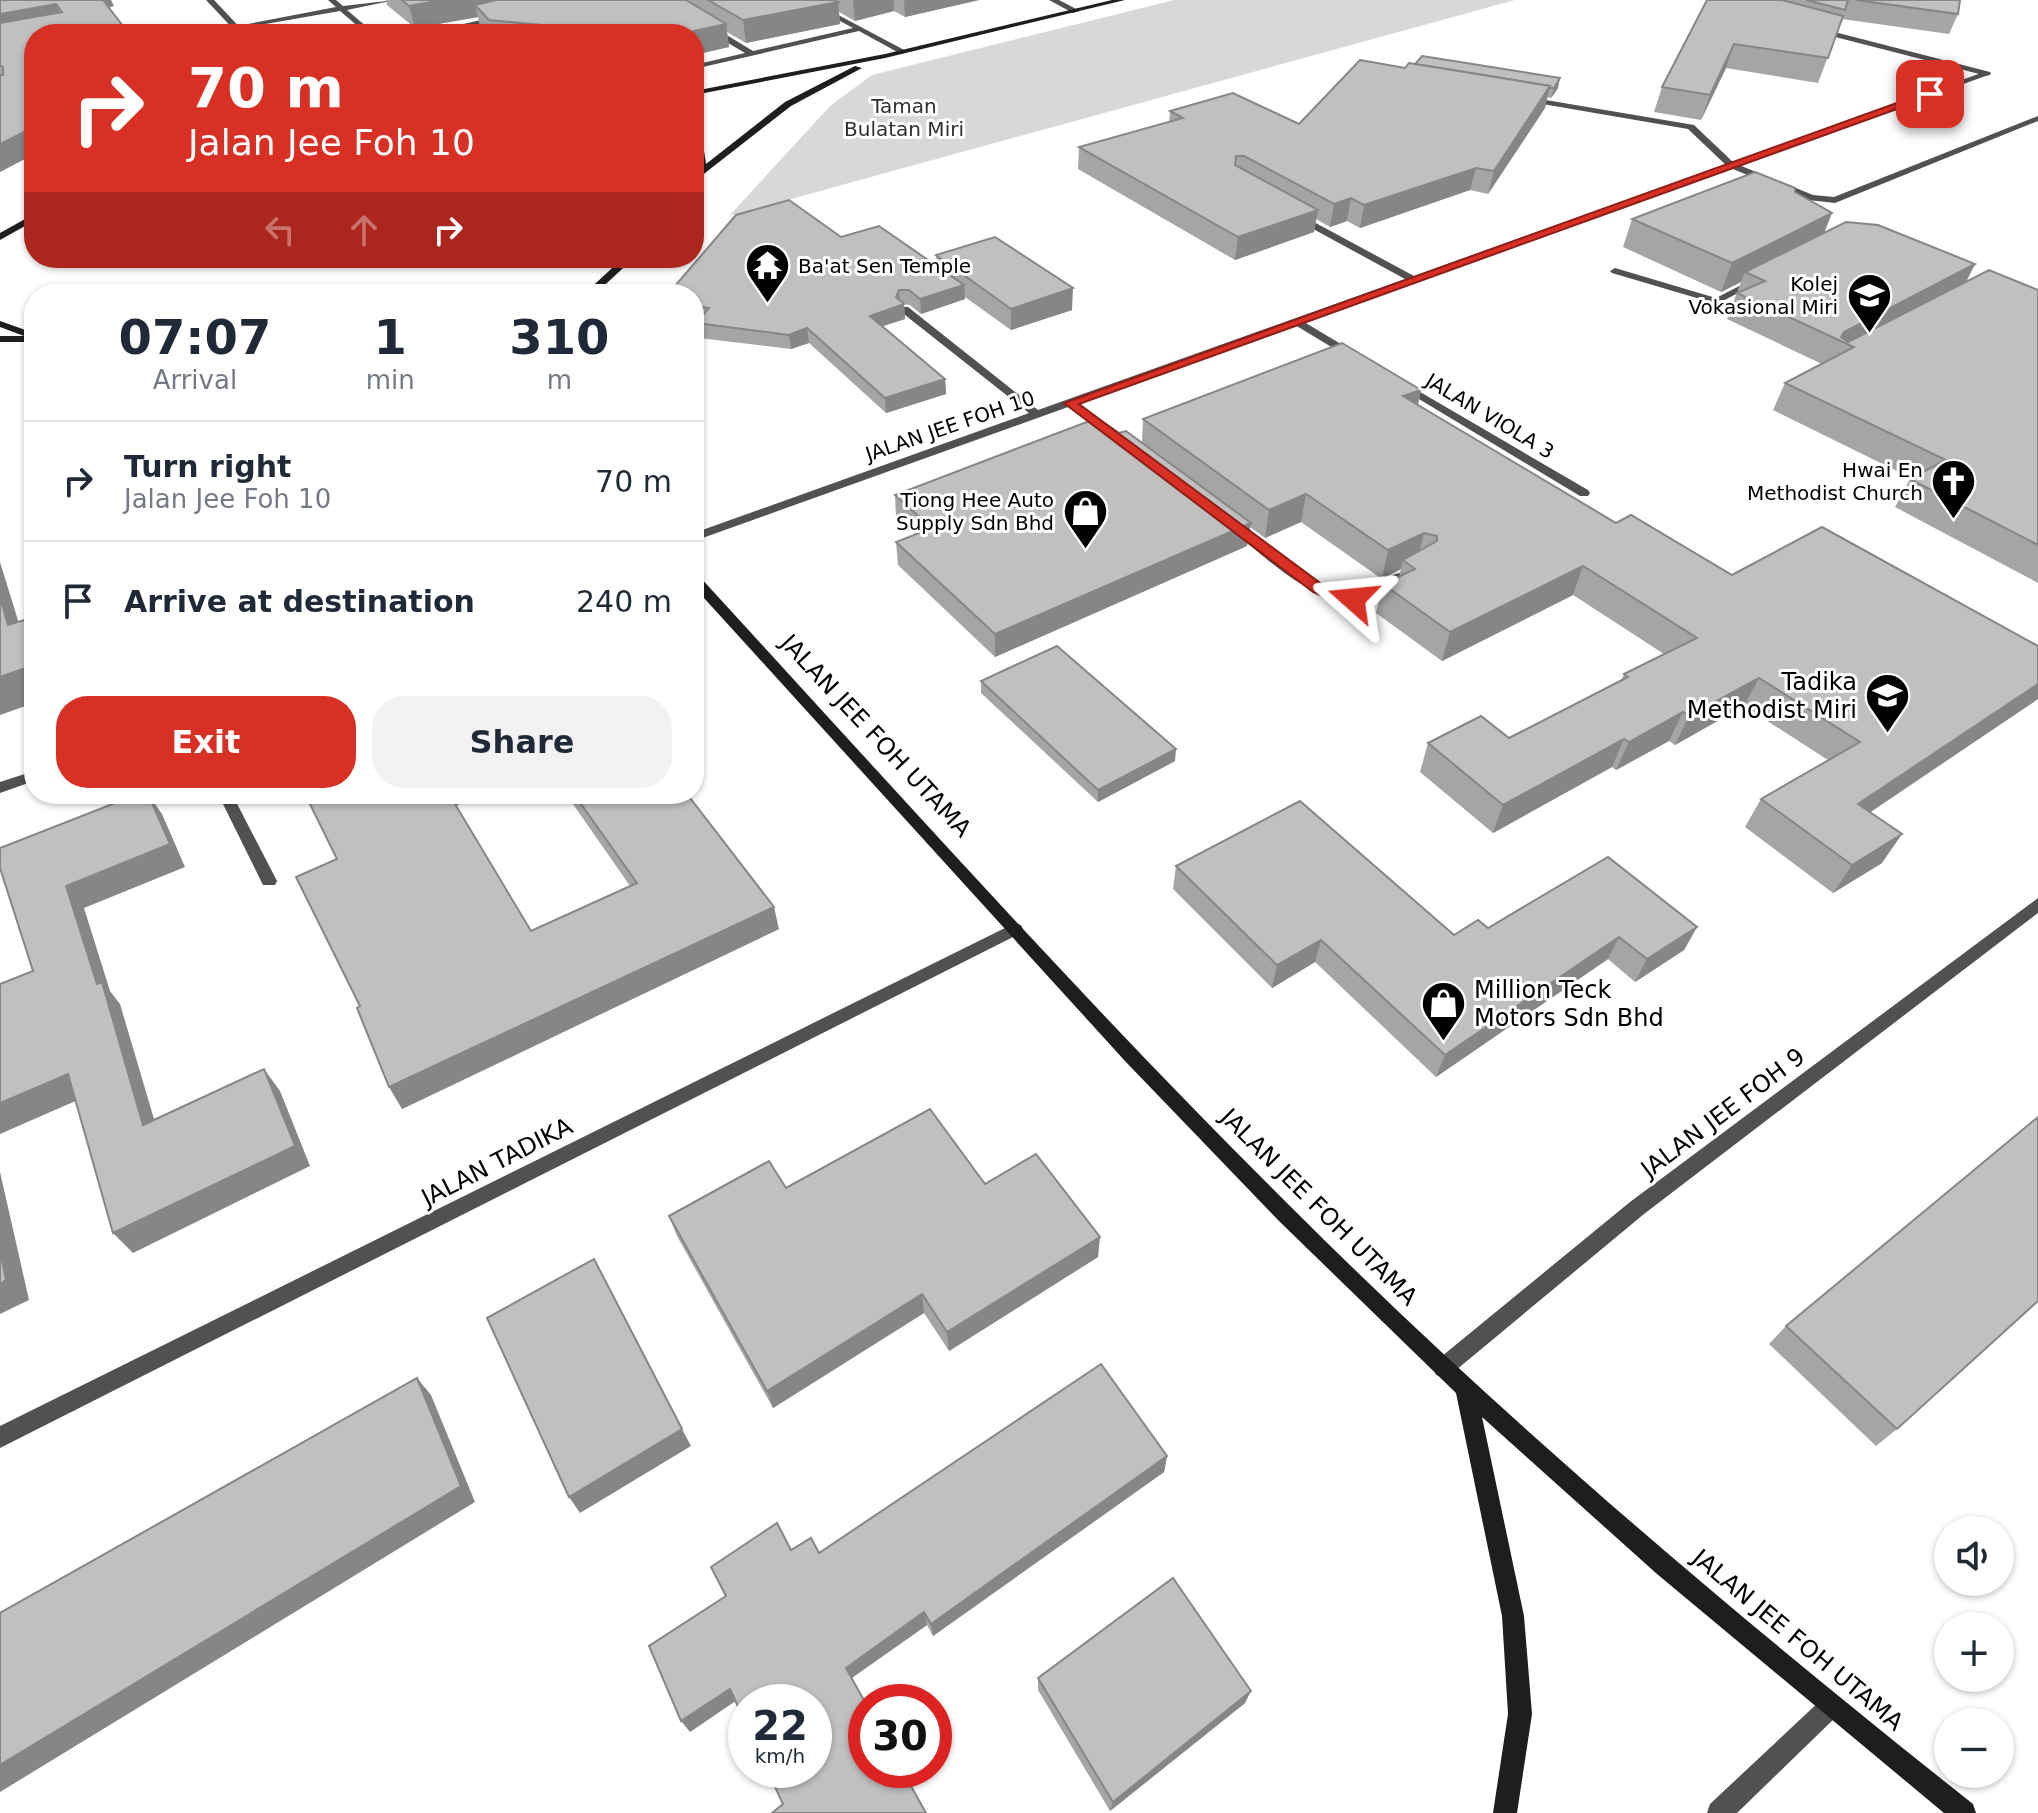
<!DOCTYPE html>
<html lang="en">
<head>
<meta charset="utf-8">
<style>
  body { margin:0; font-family:"DejaVu Sans",sans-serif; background:#f2f2f3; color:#1f2937; height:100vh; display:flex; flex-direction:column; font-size:30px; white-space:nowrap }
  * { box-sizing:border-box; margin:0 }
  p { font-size:26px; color:#747a83 }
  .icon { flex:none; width:44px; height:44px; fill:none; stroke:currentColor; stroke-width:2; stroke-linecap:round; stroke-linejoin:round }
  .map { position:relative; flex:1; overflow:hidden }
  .panel { position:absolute; left:24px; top:284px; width:680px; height:520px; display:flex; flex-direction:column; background:#fff; border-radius:32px; box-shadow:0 2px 6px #0004 }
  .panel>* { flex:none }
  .top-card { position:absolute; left:24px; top:24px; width:680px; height:244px; border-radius:32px; box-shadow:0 2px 6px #0004; background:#d93025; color:#fff; overflow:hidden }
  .tools { position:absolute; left:1934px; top:1516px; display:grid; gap:16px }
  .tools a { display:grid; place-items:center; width:80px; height:80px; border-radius:50%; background:#fff; box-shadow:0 2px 6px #0004; font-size:40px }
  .speed { position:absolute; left:728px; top:1684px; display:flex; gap:16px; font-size:40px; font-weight:700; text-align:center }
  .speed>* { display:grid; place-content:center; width:104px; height:104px; border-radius:50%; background:#fff; box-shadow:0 2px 6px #0004; line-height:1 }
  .speed small { font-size:20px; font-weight:400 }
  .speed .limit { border:12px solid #d22; background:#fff; color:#111 }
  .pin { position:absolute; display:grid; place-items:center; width:68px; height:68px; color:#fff; margin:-34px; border-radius:16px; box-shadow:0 4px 12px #0006 }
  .me { position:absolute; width:88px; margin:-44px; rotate:288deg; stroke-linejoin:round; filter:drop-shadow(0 0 6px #0008) }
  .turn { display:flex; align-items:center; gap:28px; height:168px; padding:0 32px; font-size:36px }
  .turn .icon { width:104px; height:104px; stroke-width:2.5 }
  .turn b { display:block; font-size:56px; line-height:68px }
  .lanes { display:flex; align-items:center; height:76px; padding:0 32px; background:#0003; justify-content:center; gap:40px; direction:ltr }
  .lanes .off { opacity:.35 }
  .eta { display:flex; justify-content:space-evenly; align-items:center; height:136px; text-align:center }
  .eta b { font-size:48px; font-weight:800; line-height:56px }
  .cta { display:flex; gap:16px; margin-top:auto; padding:16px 32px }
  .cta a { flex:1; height:92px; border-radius:32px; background:#d93025; color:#fff; font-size:32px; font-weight:800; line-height:92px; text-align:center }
  .cta a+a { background:#f2f2f3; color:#1f2937 }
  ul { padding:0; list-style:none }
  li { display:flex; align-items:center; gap:24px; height:120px; padding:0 32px; border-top:2px solid #e0e1e3 }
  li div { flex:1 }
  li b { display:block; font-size:30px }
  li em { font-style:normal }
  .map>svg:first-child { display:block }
</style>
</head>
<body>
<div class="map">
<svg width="2038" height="1813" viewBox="0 0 2038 1813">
  <rect width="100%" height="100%" fill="#fff"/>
  <path fill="#d8d8d8" d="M1174 0H1515L729 216 831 105 872 75Z"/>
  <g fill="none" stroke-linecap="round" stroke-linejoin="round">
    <g fill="#515151" fill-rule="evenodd">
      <path d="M328 0H336L343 6 395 0 347 10 375 34H367L340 11 236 29 232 27 336 7Z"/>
      <path d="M801 0H810L908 52 901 54 859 31 694 69V65L745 53 709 32V28H715L753 51 853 28Z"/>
      <path d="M1049 0H1059L1080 11 1073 13Z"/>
      <path d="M499 16 502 20 434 34H419Z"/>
      <path d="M1815 27 1990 72 1991 74 1987 76 1812 31Z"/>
      <path d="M1528 97 1694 125 1734 163 1813 195 1834 197 2038 116V121L1835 203 1808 200 1728 167 1688 129 1525 101Z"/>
      <path d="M1615 268 1716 298 1755 278 1763 280 1717 304 1612 273 1610 271Z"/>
    </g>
    <g fill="#515151" fill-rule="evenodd">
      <path d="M206 0H214L246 34H238Z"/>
      <path d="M1984 72 1991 74 1304 322 1356 353V357H1348L1295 325 1078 403 1115 431V435H1107L1068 407 694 541V533L1029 413 900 311V307H908L1038 410 1405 279 1293 218V214H1299L1414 276Z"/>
      <path d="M1403 382 1588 490 1590 493 1588 496H1580L1399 387 1398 385Z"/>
      <path d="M1232 520C1266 533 1316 601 1355 594 1369 591 1383 581 1395 574L1400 573 1406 577C1340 637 1280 568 1228 527V521Z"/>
      <path d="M34 771V781L0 793V782Z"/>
      <path d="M218 794H232L277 881 275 885H263Z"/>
      <path d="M2038 898V913L1644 1214 1450 1375 1443 1378 1436 1375 1433 1368 1436 1361 1630 1202Z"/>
      <path d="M1015 923 1021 925 1023 929 1021 933 0 1448V1426Z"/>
      <path d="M1830 1695 1838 1699 1842 1707 1838 1715 1737 1813H1707L1710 1804 1822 1699Z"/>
    </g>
    <g fill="#1e1e1e" fill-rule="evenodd">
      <path d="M1112 0H1125L885 58 694 95V91L885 54Z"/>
      <path d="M855 66 862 68 791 106 705 173 694 185V176L698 171 694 138 703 144 706 164 785 102Z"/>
      <path d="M34 214V221L0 240V233Z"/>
      <path d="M623 258H634L595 294H584Z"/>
      <path d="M0 321 34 333V339L28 342H0V336H24L0 327Z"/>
      <path d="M694 575 699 576C894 788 1085 1003 1290 1206 1504 1420 1736 1616 1973 1804L1976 1813H1944L1657 1574 1482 1417 1524 1616 1532 1714 1517 1813H1493L1508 1714 1502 1616 1456 1393 1279 1221 1125 1061 694 587Z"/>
    </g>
  </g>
  <g fill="#a5a5a5">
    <path d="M0 0 114 6 34 34V154L0 172Z"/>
    <path d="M386 0H979L905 17 894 11 855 21 839 12 840 24 746 43 727 32 729 47 694 55V34H487L480 27 478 17 415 28 387 5Z"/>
    <path d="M1707 0H1960L1958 14 1949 34 1842 19 1818 83 1726 68 1701 120 1654 112 1662 87Z"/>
    <path d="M1405 68 1558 88 1551 98 1547 97 1545 108 1488 194 1470 190 1360 228 1347 221 1330 227 1316 219 1314 232 1235 260 1078 169 1079 147 1169 122 1170 111 1299 124Z"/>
    <path d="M1795 192 1824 233 1975 264 1966 282 2038 290V583L1895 507 1910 479 1911 478 1773 410 1785 383 1822 364 1727 319 1741 282 1721 292 1623 247 1632 219Z"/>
    <path d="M841 237 936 265V255L1072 310 1011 330 965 297V299L921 314 910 305 904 304 905 319 882 326 945 379 946 394 886 413 809 343 791 349 699 338 696 323 698 321 694 320V294Z"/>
    <path d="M1421 390 1418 405 1616 523 1732 575 2038 646V699L1870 812 1882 863 1833 893 1745 827 1761 799 1828 760 1744 706 1675 745 1669 741 1616 770 1612 767 1493 833 1420 772 1428 743 1509 738 1621 681 1624 674 1664 654 1573 595 1442 661 1376 613 1383 584 1399 577 1401 569 1382 579 1301 522 1265 538 1250 527 1247 546 995 657 898 565 896 542 916 535 896 517 895 495 1119 433 1142 442 1143 419Z"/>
    <path d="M981 681 1175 761 1098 802 981 693Z"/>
    <path d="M305 794 476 797 456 805 531 931 630 886 566 794H687L779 929 402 1109 360 1006 337 859Z"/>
    <path d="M1176 866 1454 935 1488 928 1697 927 1684 950 1635 982 1608 959 1436 1077 1315 962 1272 988 1173 889Z"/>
    <path d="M985 1184 1098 1257 949 1351 924 1313 773 1408 677 1236 669 1216 786 1188Z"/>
    <path d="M1786 1326 1897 1429 1876 1446 1769 1344Z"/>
    <path d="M1167 1456 1164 1472 933 1636 927 1625 852 1678 783 1804 735 1701 690 1732 726 1596 791 1550 819 1553Z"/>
    <path d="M1038 1678 1245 1703 1110 1811 1038 1690Z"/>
  </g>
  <g fill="#868686">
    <path d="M99 0H111L114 6 103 8Z"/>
    <path d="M442 0H575L475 5 478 17 415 28 409 6Z"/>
    <path d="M853 0H894V11L855 21Z"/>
    <path d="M904 0H979L905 17Z"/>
    <path d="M838 2 840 24 746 43 743 20Z"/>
    <path d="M56 4 64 24 0 35V14Z"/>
    <path d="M726 24 729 47 694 55V34H680Z"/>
    <path d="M1734 44 1726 68 1701 120 1710 95Z"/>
    <path d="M1560 78 1558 88 1551 98 1554 88Z"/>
    <path d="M1550 86 1545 108 1488 194 1494 171Z"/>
    <path d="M34 127V154L0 172V144Z"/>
    <path d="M1476 168 1470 190 1360 228 1364 205Z"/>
    <path d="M1351 198 1347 221 1330 227 1334 204Z"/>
    <path d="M1318 210 1314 232 1235 260 1238 237Z"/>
    <path d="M1832 213 1821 241 1745 272 1741 282 1721 292 1732 263Z"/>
    <path d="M1975 264 1962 290 1853 347 1840 341 1844 332Z"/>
    <path d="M964 285 965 299 921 314 920 299Z"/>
    <path d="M1073 288 1072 310 1011 330V309Z"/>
    <path d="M899 290 900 304H904L905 319 871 330 870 316 896 297Z"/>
    <path d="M807 328 809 343 791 349 789 335Z"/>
    <path d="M945 379 946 394 886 413 885 398Z"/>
    <path d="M1421 390 1415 417 1403 396Z"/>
    <path d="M1306 494 1301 522 1265 538 1269 510Z"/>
    <path d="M1251 523 1247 546 995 657V634Z"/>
    <path d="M1424 533 1417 561 1403 560 1401 569 1382 579 1388 550Z"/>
    <path d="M0 562 29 656 8 625 0 597Z"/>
    <path d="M1583 566 1573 595 1442 661 1450 632Z"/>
    <path d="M34 665V703L0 715V677Z"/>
    <path d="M1759 678 1744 706 1675 745 1689 716Z"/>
    <path d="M2038 684V699L1841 832 1858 804Z"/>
    <path d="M1683 712 1669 741 1616 770 1629 742Z"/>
    <path d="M1624 739 1612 767 1493 833 1503 805Z"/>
    <path d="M1176 749 1175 761 1098 802V790Z"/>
    <path d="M148 794 162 814 185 867 84 908 110 991 120 1004 162 1146 143 1125 97 984 66 886Z"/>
    <path d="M447 794H474L476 797 453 807Z"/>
    <path d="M1902 834 1882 863 1833 893 1852 865Z"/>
    <path d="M774 907 779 929 402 1109 389 1087Z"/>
    <path d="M1697 927 1684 950 1635 982 1647 959Z"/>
    <path d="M1619 937 1608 959 1436 1077 1445 1055Z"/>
    <path d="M1321 940 1315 962 1272 988 1277 965Z"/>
    <path d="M264 1069 280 1091 310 1166 133 1253 113 1233Z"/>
    <path d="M68 1074 87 1096 0 1134V1103Z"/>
    <path d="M0 1172 29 1300 0 1314Z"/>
    <path d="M1100 1237 1098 1257 949 1351 947 1332Z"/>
    <path d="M922 1294 924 1313 773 1408 767 1391Z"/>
    <path d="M417 1378 431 1395 475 1502 0 1792V1765Z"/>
    <path d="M682 1429 691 1446 580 1513 569 1497Z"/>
    <path d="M1167 1456 1164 1472 933 1636 931 1624Z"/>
    <path d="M924 1612 927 1625 850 1679 846 1668Z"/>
    <path d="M730 1689 737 1700 690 1732 681 1721Z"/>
    <path d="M1251 1691 1245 1703 1110 1811 1113 1802Z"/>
  </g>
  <g fill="#c0c0c0" stroke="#868686" stroke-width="2">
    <path d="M0 0H103L129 34H34V127L0 144V75H3V67L0 65V23L62 12 56 4 0 14Z"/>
    <path d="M402 0H442L409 6Z"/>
    <path d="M496 0H686L726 24 680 34H635L489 20 475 5Z"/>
    <path d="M708 0H834L838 2 743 20Z"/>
    <path d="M1707 0H1782L1843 16 1828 58 1734 44 1710 95 1662 87Z"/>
    <path d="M1806 0H1848L1845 10Z"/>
    <path d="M1856 0H1960L1958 14Z"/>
    <path d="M1422 56 1560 78 1554 88H1549L1550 86 1415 64Z"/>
    <path d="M1360 60 1405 68 1409 63 1550 86 1494 171 1476 168 1364 205 1351 198 1334 204 1244 156H1236L1235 165 1318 210 1238 237 1079 147 1183 118 1170 111 1233 93 1299 124Z"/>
    <path d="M1755 172 1795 188V192L1832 213 1732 263 1632 219Z"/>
    <path d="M789 200 841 237 879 226 964 285 920 299 909 290H899L896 297 904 304 870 316 945 379 885 398 807 328 789 335 696 323 709 308 694 306V294H668L736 215Z"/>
    <path d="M1846 222 1878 225 1975 264 1844 332 1841 337 1848 342 1989 270 2038 290V545L1910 479 1946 460 1785 383 1854 347 1737 293 1765 281 1745 272Z"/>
    <path d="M995 237 1073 288 1011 309 936 255Z"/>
    <path d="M1342 343 1421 390 1403 396 1616 523 1631 515 1732 575 1822 527 2038 646V684L1858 804 1902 834 1852 865 1761 799 1860 742 1759 678 1689 716 1683 712 1629 742 1624 739 1503 805 1428 743 1481 716 1509 738 1628 677 1624 674 1697 638 1583 566 1450 632 1383 584 1415 569 1403 560 1437 541V536L1424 533 1388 550 1306 494 1269 510 1143 419Z"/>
    <path d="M1097 418 1119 433 1126 431 1251 523 995 634 896 542 932 528 895 495Z"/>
    <path d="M0 597 8 625 34 617V665L0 677Z"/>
    <path d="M1057 646 1176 749 1098 790 981 681Z"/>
    <path d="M138 794H148L170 844 66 886 97 984 102 982 143 1125 264 1069 295 1146 113 1233 68 1074 0 1103V984L33 971 0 868V848Z"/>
    <path d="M305 794H449L531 931 637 883 574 794H687L774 907 389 1087 357 1008 360 1006 296 877 337 859Z"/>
    <path d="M1300 801 1454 935 1478 920 1488 928 1608 857 1697 927 1647 959 1619 937 1445 1055 1321 940 1277 965 1176 866Z"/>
    <path d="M930 1109 985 1184 1036 1154 1100 1237 947 1332 922 1294 767 1391 669 1216 769 1161 786 1188Z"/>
    <path d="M2038 1117V1301L1897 1429 1786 1326Z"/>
    <path d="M0 1251 6 1280 0 1284Z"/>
    <path d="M594 1259 682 1429 569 1497 487 1318Z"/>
    <path d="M1101 1364 1167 1456 931 1624 924 1612 846 1668 866 1704V1770H902L926 1813H772L783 1804 767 1770H814V1702H746V1724L730 1689 681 1721 649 1646 726 1596 711 1567 777 1523 791 1550 811 1538 819 1553Z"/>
    <path d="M417 1378 461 1486 0 1765V1613Z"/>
    <path d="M1173 1578 1251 1691 1113 1802 1038 1678Z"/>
  </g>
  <path fill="#d93025" stroke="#8d1f18" stroke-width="2" d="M1930 91 1933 96 1079 404 1323 585 1358 596V602H1336L1313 592 1064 403Z"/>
  <defs>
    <symbol id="temple-pin" viewBox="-11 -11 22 30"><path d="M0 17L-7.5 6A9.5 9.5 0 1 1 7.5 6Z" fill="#000" stroke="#fff"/><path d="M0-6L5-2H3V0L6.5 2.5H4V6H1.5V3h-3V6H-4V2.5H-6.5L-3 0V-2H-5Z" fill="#fff"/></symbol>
    <symbol id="school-pin" viewBox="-11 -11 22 30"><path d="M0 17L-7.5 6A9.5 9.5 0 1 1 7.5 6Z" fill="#000" stroke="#fff"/><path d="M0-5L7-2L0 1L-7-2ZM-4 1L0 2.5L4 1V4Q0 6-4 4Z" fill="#fff"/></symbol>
    <symbol id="church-pin" viewBox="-11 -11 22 30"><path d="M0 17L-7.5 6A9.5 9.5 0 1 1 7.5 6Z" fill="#000" stroke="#fff"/><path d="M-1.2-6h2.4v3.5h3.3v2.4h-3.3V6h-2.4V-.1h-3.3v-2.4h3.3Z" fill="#fff"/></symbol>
    <symbol id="shop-pin" viewBox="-11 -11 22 30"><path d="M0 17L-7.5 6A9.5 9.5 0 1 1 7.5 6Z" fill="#000" stroke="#fff"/><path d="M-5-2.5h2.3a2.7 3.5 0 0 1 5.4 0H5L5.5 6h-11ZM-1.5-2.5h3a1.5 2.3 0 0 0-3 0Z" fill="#fff"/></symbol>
  </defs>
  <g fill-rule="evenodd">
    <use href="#temple-pin" x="742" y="240" width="51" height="69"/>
    <use href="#school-pin" x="1844" y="270" width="51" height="69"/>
    <use href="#church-pin" x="1928" y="456" width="51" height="69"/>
    <use href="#shop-pin" x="1060" y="486" width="51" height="69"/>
    <use href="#school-pin" x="1862" y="670" width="51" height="69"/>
    <use href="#shop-pin" x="1418" y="978" width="51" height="69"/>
  </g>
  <g text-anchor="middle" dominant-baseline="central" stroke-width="6" stroke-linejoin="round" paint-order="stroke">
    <g font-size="20" fill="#2f2f2f" stroke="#fff">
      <text x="904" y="106">Taman<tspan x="904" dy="23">Bulatan Miri</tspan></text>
    </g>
    <g font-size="20" fill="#000" stroke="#fff" text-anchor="end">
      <text x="798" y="266" text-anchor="start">Ba'at Sen Temple</text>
      <text x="1838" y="284">Kolej<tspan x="1838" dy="23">Vokasional Miri</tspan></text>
      <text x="1923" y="470">Hwai En<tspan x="1923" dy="23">Methodist Church</tspan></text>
      <text x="1054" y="500">Tiong Hee Auto<tspan x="1054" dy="23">Supply Sdn Bhd</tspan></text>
    </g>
    <g font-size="20" fill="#000" stroke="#fff">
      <text transform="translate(1490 416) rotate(31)">JALAN VIOLA 3</text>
      <text transform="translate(950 426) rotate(-19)">JALAN JEE FOH 10</text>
    </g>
    <g font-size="24" fill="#000" stroke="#fff" text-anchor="end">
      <text x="1857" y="682">Tadika<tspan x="1857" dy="28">Methodist Miri</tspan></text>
      <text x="1474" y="990" text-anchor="start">Million Teck<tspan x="1474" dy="28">Motors Sdn Bhd</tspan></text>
    </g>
    <g font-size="24" fill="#000" stroke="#fff">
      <text transform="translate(876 736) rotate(47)">JALAN JEE FOH UTAMA</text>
      <text transform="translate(1723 1113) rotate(-37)">JALAN JEE FOH 9</text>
      <text transform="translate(497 1162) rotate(-27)">JALAN TADIKA</text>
      <text transform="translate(1319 1207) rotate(45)">JALAN JEE FOH UTAMA</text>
      <text transform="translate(1798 1640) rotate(40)">JALAN JEE FOH UTAMA</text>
    </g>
  </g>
</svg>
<div class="tools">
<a><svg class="icon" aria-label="sound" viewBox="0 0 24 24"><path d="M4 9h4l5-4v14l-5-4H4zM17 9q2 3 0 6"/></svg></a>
<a>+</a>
<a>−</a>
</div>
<div class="speed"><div>22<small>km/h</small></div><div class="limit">30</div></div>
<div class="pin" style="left:1930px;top:94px;background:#d93025"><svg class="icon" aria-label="arrive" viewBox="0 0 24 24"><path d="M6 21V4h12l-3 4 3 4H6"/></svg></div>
<svg class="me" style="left:1353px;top:599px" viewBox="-20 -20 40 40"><path d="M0-17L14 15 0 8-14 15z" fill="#d93025" stroke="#fff" stroke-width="4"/></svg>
<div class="top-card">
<div class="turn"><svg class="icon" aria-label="right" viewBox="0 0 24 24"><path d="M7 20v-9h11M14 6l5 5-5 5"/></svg><div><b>70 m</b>Jalan Jee Foh 10</div></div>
<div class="lanes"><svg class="icon off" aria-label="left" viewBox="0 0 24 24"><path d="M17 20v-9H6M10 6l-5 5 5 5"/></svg><svg class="icon off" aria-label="ahead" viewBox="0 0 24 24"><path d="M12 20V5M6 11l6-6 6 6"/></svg><svg class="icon" aria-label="right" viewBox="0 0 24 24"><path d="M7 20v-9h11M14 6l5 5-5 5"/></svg></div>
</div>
<section class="panel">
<div class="eta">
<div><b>07:07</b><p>Arrival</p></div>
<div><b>1</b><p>min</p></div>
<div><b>310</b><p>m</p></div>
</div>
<ul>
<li><svg class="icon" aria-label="right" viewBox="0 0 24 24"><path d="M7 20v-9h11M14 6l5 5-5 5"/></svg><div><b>Turn right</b><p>Jalan Jee Foh 10</p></div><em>70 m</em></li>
<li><svg class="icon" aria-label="arrive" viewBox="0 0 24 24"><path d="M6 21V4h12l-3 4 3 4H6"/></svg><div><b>Arrive at destination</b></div><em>240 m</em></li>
</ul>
<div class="cta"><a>Exit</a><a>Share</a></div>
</section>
</div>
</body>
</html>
